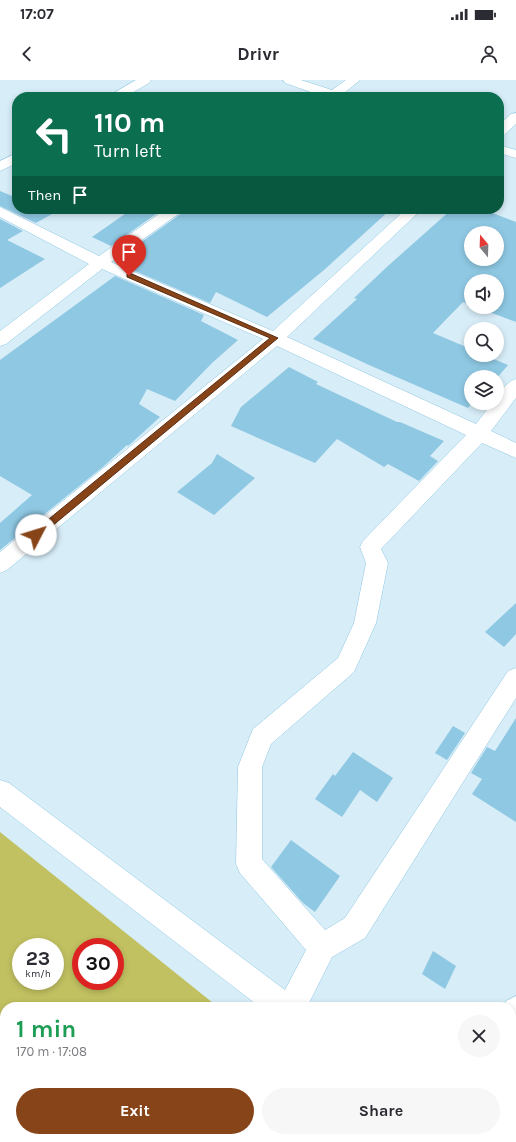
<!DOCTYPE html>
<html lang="en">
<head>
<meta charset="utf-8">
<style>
  body { margin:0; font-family:Karla,sans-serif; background:#f7f7f7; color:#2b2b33; height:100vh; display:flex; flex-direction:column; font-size:15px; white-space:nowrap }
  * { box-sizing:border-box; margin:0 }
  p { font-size:13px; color:#7c7c81 }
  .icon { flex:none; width:22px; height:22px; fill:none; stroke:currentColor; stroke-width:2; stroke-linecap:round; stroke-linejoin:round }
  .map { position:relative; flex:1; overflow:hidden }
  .drawer { position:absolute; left:0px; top:922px; width:516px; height:140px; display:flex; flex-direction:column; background:#fff; border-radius:16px 16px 0 0; box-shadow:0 2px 6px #0003 }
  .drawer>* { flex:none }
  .hud { position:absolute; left:12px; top:12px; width:492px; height:122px; border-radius:16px; box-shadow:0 2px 6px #0003; background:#0b6e4f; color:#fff; overflow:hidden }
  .needle { width:26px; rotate:341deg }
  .controls { position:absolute; left:464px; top:146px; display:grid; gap:8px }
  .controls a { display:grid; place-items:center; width:40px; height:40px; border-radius:50%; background:#fff; box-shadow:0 2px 6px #0003; font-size:20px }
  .speed { position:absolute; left:12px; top:858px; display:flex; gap:8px; font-size:20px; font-weight:700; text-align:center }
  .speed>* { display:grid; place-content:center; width:52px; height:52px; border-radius:50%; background:#fff; box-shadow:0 2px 6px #0003; line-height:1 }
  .speed small { font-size:10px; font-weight:400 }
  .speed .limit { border:6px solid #d22; background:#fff; color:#111 }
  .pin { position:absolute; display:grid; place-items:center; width:34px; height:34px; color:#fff; margin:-41px -17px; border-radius:50% 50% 50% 0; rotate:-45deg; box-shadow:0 0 4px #0007 }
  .pin .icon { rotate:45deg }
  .me { position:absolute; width:44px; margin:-22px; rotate:50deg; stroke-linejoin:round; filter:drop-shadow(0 0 3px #0008) }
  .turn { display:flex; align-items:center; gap:14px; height:84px; padding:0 16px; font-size:18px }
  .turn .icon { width:52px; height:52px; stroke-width:2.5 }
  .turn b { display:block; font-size:28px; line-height:34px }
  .then { display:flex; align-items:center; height:38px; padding:0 16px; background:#0003; gap:8px; font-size:15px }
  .round { display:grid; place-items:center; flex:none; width:42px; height:42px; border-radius:21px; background:#f7f7f7 }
  .headline { display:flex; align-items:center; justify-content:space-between; height:68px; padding:0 16px }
  h1 { font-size:24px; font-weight:700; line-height:30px; color:#1e9e55 }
  .cta { display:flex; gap:8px; margin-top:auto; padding:8px 16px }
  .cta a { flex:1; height:46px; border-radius:24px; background:#884419; color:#fff; font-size:16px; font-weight:700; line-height:46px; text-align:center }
  .cta a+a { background:#f7f7f7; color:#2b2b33 }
  .status { display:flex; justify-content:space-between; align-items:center; height:28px; padding:0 20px; background:#fff; direction:ltr }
  .status svg { height:11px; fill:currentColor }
  header { display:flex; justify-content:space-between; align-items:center; height:52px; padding:0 16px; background:#fff; font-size:18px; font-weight:700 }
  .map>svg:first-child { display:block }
</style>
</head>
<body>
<div class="status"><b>17:07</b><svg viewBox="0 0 49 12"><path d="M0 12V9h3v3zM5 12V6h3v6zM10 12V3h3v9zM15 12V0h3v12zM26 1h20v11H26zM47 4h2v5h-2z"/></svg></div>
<header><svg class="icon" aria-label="back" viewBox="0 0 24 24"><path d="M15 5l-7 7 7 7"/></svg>Drivr<svg class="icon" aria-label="person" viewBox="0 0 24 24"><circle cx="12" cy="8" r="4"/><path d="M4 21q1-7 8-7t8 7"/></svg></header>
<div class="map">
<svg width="516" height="1062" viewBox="0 0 516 1062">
  <rect width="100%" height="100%" fill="#d7edf8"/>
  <path fill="#c1c161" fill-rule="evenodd" d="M0 752 218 927H5V1057H380L387 1062H0ZM21 867H55V901H21ZM81 867H115V901H81Z"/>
  <g fill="#8fc8e3" fill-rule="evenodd">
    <path d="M0 111 17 118V129H41L52 134 36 143 0 126Z"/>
    <path d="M132 129H163L111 166 92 157Z"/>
    <path d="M184 129H391L324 190 267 237 216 212 210 223 128 188 139 180 126 173 182 133Z"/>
    <path d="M452 129H482L516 142V242L476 227H497V201H471V225L463 222 433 253 471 269V275H484L508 285 497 298 471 297 472 323 468 328 369 285 313 259 357 219 354 218 389 185ZM471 153H497V179H471Z"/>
    <path d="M0 139 23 151 7 160 45 179 0 208Z"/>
    <path d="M115 196 204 235 201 241 238 260 212 283 175 321 147 309 139 324 160 337 137 358 128 366 127 365 104 386 0 470V443L32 415 0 396V280Z"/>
    <path d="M289 287 318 302 316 304 397 342H400L444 361 430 376 438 381 419 401 388 384 384 387 337 359 315 383 231 346 241 327Z"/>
    <path d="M217 374 255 398 214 435 177 412 212 383Z"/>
    <path d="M516 523V554L504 567 485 552Z"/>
    <path d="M516 638V742L472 714 482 699 471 693 487 667 495 671Z"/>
    <path d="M453 646 465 653 447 680 435 673Z"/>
    <path d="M353 672 393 698 377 722 360 710 342 737 315 719 333 694 335 696Z"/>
    <path d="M291 760 340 796 315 832 303 823 271 787Z"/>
    <path d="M433 871 456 886 445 909 422 894Z"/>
  </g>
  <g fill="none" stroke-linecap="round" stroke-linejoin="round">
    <defs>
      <g id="minor">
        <path d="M136 0H151L149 3 125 17H110L112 14Z"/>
        <path d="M283 0H301L332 10 346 0H360L343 14 346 17H325L285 3Z"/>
        <path d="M516 33V44L504 55 499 56V45L511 34Z"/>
        <path d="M499 65 516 70V78L499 73Z"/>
        <path d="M17 73V83L0 91V81Z"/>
        <path d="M0 127 99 176 166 129H183L181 132 111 182 273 251 406 129H422L287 257 476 344 492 323H497C497 313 507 302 516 299V318L491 351 516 363V378L482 363 381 469 388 483 376 543 354 592 271 664 262 687V779L325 850 345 838 508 591 516 588V618L365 858 332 877 307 927H260L0 727V700L9 703 285 910 306 870 240 793 236 784 238 687 253 649 338 578 354 543 366 483 360 467 363 461 466 355 277 266 7 490 0 493V472L263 259 102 189 6 264 0 266V251L89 184 0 137Z"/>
        <path d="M516 916V955L511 957V927H503L506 921Z"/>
        <path d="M459 1057H496L498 1062H461Z"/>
      </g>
    </defs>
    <use href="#minor" stroke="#8fc8e3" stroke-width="1"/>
    <use href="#minor" fill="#fff" fill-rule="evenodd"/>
  </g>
  <path fill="#884419" stroke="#582c10" d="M127 194H132L278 258 39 457H33L32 455 33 452 270 258 127 197Z"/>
</svg>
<div class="controls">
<a><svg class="needle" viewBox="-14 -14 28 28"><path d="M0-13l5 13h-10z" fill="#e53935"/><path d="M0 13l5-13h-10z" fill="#7c7c81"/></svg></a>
<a><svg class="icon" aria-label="sound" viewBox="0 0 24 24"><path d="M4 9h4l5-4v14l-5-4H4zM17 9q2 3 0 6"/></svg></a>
<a><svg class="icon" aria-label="search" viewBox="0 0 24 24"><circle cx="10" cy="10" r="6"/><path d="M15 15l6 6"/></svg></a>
<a><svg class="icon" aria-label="layers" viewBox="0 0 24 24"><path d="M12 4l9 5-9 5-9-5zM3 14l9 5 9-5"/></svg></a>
</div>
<div class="speed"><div>23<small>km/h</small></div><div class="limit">30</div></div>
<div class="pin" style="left:129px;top:196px;background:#d93025"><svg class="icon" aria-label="arrive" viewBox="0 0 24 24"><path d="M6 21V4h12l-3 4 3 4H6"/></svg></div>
<svg class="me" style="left:36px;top:455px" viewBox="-20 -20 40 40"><circle r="19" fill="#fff"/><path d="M0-13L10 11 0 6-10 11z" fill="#884419"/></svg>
<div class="hud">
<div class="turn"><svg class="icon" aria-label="left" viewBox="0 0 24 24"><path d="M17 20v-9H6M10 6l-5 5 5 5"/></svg><div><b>110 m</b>Turn left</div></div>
<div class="then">Then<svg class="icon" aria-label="arrive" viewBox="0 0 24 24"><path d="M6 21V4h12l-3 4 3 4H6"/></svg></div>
</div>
<section class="drawer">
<div class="headline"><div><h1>1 min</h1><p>170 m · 17:08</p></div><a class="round"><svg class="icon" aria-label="close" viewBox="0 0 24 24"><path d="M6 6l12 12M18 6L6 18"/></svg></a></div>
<div class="cta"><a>Exit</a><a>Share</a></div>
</section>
</div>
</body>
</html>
